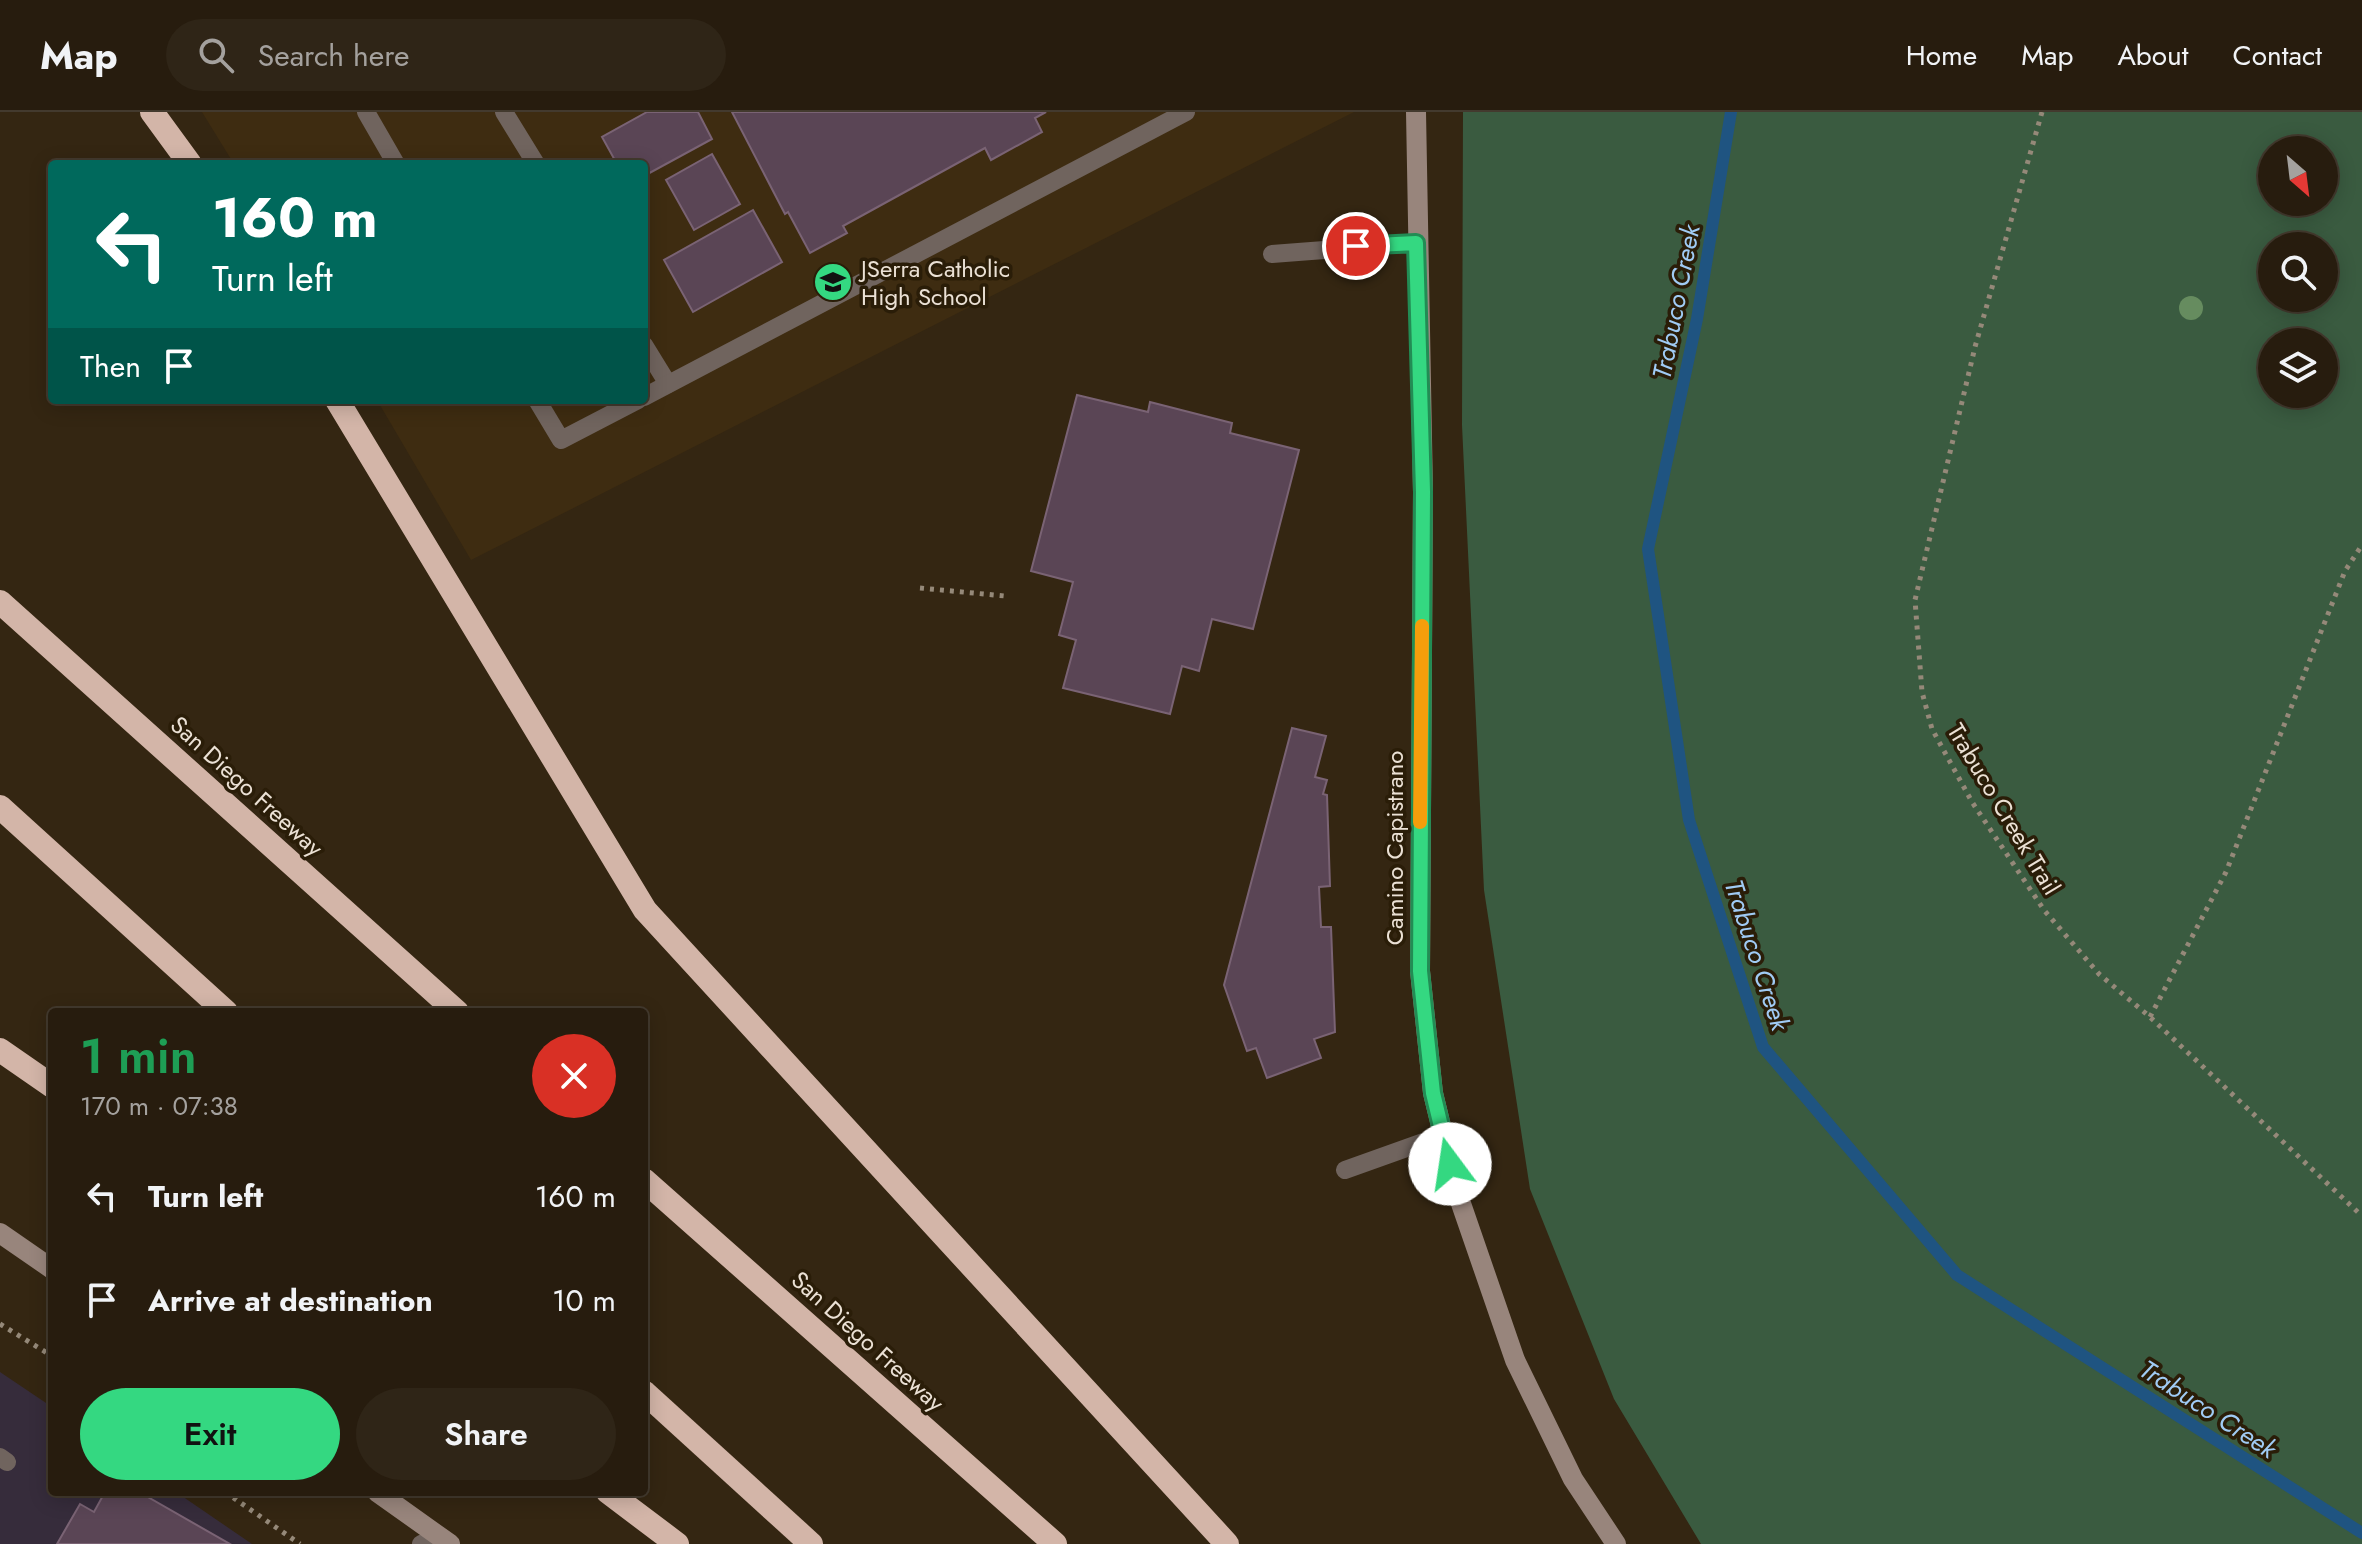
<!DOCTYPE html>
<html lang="en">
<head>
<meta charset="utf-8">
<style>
  body { margin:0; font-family:Jost,sans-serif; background:#2f2517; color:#f1f3f6; height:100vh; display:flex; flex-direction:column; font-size:30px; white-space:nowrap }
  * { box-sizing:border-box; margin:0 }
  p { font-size:26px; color:#a4a19e }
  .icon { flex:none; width:44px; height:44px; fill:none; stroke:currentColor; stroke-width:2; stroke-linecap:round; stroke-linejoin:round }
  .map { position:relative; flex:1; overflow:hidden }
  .side { position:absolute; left:48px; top:896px; width:600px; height:488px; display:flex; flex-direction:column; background:#271c0e; border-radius:8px; box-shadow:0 4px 20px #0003,0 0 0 2px #433a2e }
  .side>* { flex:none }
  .guide { position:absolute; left:48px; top:48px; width:600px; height:244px; border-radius:8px; box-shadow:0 4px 20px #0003,0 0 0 2px #433a2e; background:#00695c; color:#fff; overflow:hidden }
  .needle { width:52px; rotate:152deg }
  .controls { position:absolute; left:2258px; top:24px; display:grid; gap:16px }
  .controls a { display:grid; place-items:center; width:80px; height:80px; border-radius:50%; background:#271c0e; box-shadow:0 4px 20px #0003,0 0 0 2px #433a2e; font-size:40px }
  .pin { position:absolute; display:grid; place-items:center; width:68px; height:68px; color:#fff; margin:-34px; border:4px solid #fff; border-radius:50%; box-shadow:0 2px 8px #0007 }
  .me { position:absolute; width:88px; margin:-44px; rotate:346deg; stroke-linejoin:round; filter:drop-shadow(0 0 6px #0008) }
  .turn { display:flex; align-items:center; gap:28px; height:168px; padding:0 32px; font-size:36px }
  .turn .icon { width:104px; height:104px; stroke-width:2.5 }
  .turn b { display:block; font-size:56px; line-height:68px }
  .then { display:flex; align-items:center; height:76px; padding:0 32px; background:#0003; gap:16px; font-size:30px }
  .round { display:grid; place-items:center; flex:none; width:84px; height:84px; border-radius:42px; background:#2f2517 }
  .overview { display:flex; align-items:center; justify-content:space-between; height:136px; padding:0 32px }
  h1 { font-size:48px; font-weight:600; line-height:60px; color:#1e9e55 }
  .primary-button { display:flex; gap:16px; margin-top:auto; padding:16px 32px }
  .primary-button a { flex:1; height:92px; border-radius:48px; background:#34d881; color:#111; font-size:32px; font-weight:600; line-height:92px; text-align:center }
  .primary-button a+a { background:#2f2517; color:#f1f3f6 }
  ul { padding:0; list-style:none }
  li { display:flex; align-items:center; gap:24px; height:104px; padding:0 32px }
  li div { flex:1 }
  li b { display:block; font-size:30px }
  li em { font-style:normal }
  header { display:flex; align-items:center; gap:48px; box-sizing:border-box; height:112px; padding:0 40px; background:#271c0e; border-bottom:2px solid #433a2e }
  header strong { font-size:38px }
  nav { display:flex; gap:44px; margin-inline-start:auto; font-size:28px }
  .search { width:560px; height:72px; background:#2f2517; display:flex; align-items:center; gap:20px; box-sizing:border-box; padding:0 28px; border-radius:44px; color:#a4a19e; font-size:30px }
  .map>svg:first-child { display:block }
</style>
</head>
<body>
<header>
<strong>Map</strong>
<div class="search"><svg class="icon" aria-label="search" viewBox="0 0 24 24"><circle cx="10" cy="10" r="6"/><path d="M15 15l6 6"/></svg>Search here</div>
<nav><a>Home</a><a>Map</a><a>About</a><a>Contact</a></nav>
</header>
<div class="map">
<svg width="2362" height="1432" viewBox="0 0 2362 1432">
  <rect width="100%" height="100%" fill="#342612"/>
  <path fill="#362c3b" d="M0 1260 52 1295V1380H176L252 1432H0Z"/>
  <path fill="#3e2c11" d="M202 0H1354L471 448 377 288H644V52H234Z"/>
  <path fill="#3a5b40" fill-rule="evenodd" d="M1463 0H2362V1432H1701L1614 1287 1530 1077 1484 778 1462 313ZM2272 38H2324V90H2272ZM2272 134H2324V186H2272ZM2272 230H2324V282H2272Z"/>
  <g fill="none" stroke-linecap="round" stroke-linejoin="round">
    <path stroke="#1f5481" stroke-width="12" d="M1731 0 1697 207 1648 437 1689 708 1763 935 1957 1163 2362 1421"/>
  </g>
  <g fill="#5a4555" stroke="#7a6374" stroke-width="2">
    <path d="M647 0H698L712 27 644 64V52H617L602 25Z"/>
    <path d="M732 0H1046L1035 6 1042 20 991 48 985 36 843 114 847 121 810 141 788 100 785 102Z"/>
    <path d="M712 42 740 92 694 118 666 68Z"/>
    <path d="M753 98 782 150 693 200 664 148Z"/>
    <path d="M1077 283 1148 300 1150 290 1232 311 1230 321 1299 338 1253 517 1212 507 1199 559 1182 554 1170 602 1063 576 1076 528 1059 523 1073 470 1031 459Z"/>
    <path d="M1292 616 1326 624 1315 665 1327 668 1323 682 1327 683 1330 774 1319 775 1321 815H1331L1335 920 1314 927 1321 946 1267 966 1256 936 1247 939 1224 873Z"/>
    <path d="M105 1380H139L230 1432H57L80 1392 94 1400Z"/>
  </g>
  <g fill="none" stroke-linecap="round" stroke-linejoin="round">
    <g stroke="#958979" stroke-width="5" stroke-dasharray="4 6" stroke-linecap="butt">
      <path d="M2042 0 1975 235 1915 488 1922 580 1932 617 1972 690 2044 798 2099 862 2150 905 2362 1104"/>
      <path d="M920 476 1005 484"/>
      <path d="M2150 905 2226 760 2345 459 2362 433"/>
      <path d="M0 1212 52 1244"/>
      <path d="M225 1380 300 1432"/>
    </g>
    <g stroke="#70645e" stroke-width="18">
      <path d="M366 0 396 52"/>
      <path d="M504 0 536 52"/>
      <path d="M1272 142 1416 131"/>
      <path d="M644 233 668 272"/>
      <path d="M644 285 1186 0"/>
      <path d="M537 288 561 328 638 288"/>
      <path d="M1345 1058 1443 1023"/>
      <path d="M0 1345 7 1350"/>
      <path d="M421 1432 440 1424V1432"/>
    </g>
    <g stroke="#98857c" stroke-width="20">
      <path d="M1416 0 1423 380 1420 859 1433 981 1457 1080 1515 1248 1573 1367 1616 1432"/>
      <path d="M0 1121 52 1157"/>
      <path d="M377 1380 450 1432"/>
    </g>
    <g stroke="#d3b5a8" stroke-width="24">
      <path d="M152 0 190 52"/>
      <path d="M337 288 645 798 1227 1432"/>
      <path d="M0 490 457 900"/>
      <path d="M0 695 226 900"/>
      <path d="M0 938 52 974"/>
      <path d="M644 1068 1055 1432"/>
      <path d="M644 1280 811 1432"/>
      <path d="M608 1380 677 1432"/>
    </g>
  </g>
  <circle fill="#668c5f" cx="2191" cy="196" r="12"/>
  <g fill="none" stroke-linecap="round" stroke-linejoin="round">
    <defs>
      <path id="route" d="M1356 134 1416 131 1423 380 1420 859 1433 981 1450 1052"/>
    </defs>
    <use href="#route" stroke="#228c54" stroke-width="20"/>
    <use href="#route" stroke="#34d881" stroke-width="14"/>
    <path stroke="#f59e0b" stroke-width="14" d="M1420 710 1422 514"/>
  </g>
  <defs>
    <symbol id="school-disc" viewBox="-11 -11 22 22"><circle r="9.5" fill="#34d881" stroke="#2a1d08"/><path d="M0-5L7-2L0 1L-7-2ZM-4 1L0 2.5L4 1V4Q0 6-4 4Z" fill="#111"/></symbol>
  </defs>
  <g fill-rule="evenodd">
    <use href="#school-disc" x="811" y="148" width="44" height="44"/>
  </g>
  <g text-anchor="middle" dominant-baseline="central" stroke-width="7" stroke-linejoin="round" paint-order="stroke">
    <g font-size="24" fill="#ebe1d5" stroke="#2a1d08" text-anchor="start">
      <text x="861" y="156">JSerra Catholic<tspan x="861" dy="28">High School</tspan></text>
    </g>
    <g font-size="24" fill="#ebe1d5" stroke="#2a1d08">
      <text transform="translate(247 674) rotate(42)">San Diego Freeway</text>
      <text transform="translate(2004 697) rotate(59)">Trabuco Creek Trail</text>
      <text transform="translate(1394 736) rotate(-90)">Camino Capistrano</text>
      <text transform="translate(868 1229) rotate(42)">San Diego Freeway</text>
    </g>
    <g font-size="26" font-style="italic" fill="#a0cbf4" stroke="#2a1d08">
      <text transform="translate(1676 190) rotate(-79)">Trabuco Creek</text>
      <text transform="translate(1757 843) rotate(72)">Trabuco Creek</text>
      <text transform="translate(2208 1297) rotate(33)">Trabuco Creek</text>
    </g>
  </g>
</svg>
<div class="controls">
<a><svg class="needle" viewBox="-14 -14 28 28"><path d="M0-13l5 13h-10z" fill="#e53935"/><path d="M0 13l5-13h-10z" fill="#a4a19e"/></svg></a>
<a><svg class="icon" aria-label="search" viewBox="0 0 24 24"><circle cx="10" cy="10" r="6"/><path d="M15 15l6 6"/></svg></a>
<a><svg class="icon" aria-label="layers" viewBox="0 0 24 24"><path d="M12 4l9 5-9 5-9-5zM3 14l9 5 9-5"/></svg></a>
</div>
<div class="pin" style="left:1356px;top:134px;background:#d93025"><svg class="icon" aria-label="arrive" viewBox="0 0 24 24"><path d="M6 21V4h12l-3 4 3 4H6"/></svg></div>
<svg class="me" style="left:1450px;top:1052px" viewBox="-20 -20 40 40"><circle r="19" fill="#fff"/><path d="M0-13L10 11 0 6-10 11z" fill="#34d881"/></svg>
<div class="guide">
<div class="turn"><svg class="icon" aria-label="left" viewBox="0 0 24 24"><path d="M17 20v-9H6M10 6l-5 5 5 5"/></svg><div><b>160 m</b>Turn left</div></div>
<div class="then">Then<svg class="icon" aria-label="arrive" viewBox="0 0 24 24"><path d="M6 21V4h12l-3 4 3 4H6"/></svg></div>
</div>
<section class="side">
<div class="overview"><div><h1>1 min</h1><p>170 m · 07:38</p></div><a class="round" style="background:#d93025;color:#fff"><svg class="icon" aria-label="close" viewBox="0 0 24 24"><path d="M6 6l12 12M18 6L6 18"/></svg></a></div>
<ul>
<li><svg class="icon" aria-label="left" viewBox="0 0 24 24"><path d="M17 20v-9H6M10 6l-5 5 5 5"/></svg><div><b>Turn left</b></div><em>160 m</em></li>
<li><svg class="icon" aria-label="arrive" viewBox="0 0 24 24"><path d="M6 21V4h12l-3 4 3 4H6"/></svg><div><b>Arrive at destination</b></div><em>10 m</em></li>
</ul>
<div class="primary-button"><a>Exit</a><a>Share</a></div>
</section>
</div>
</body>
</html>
